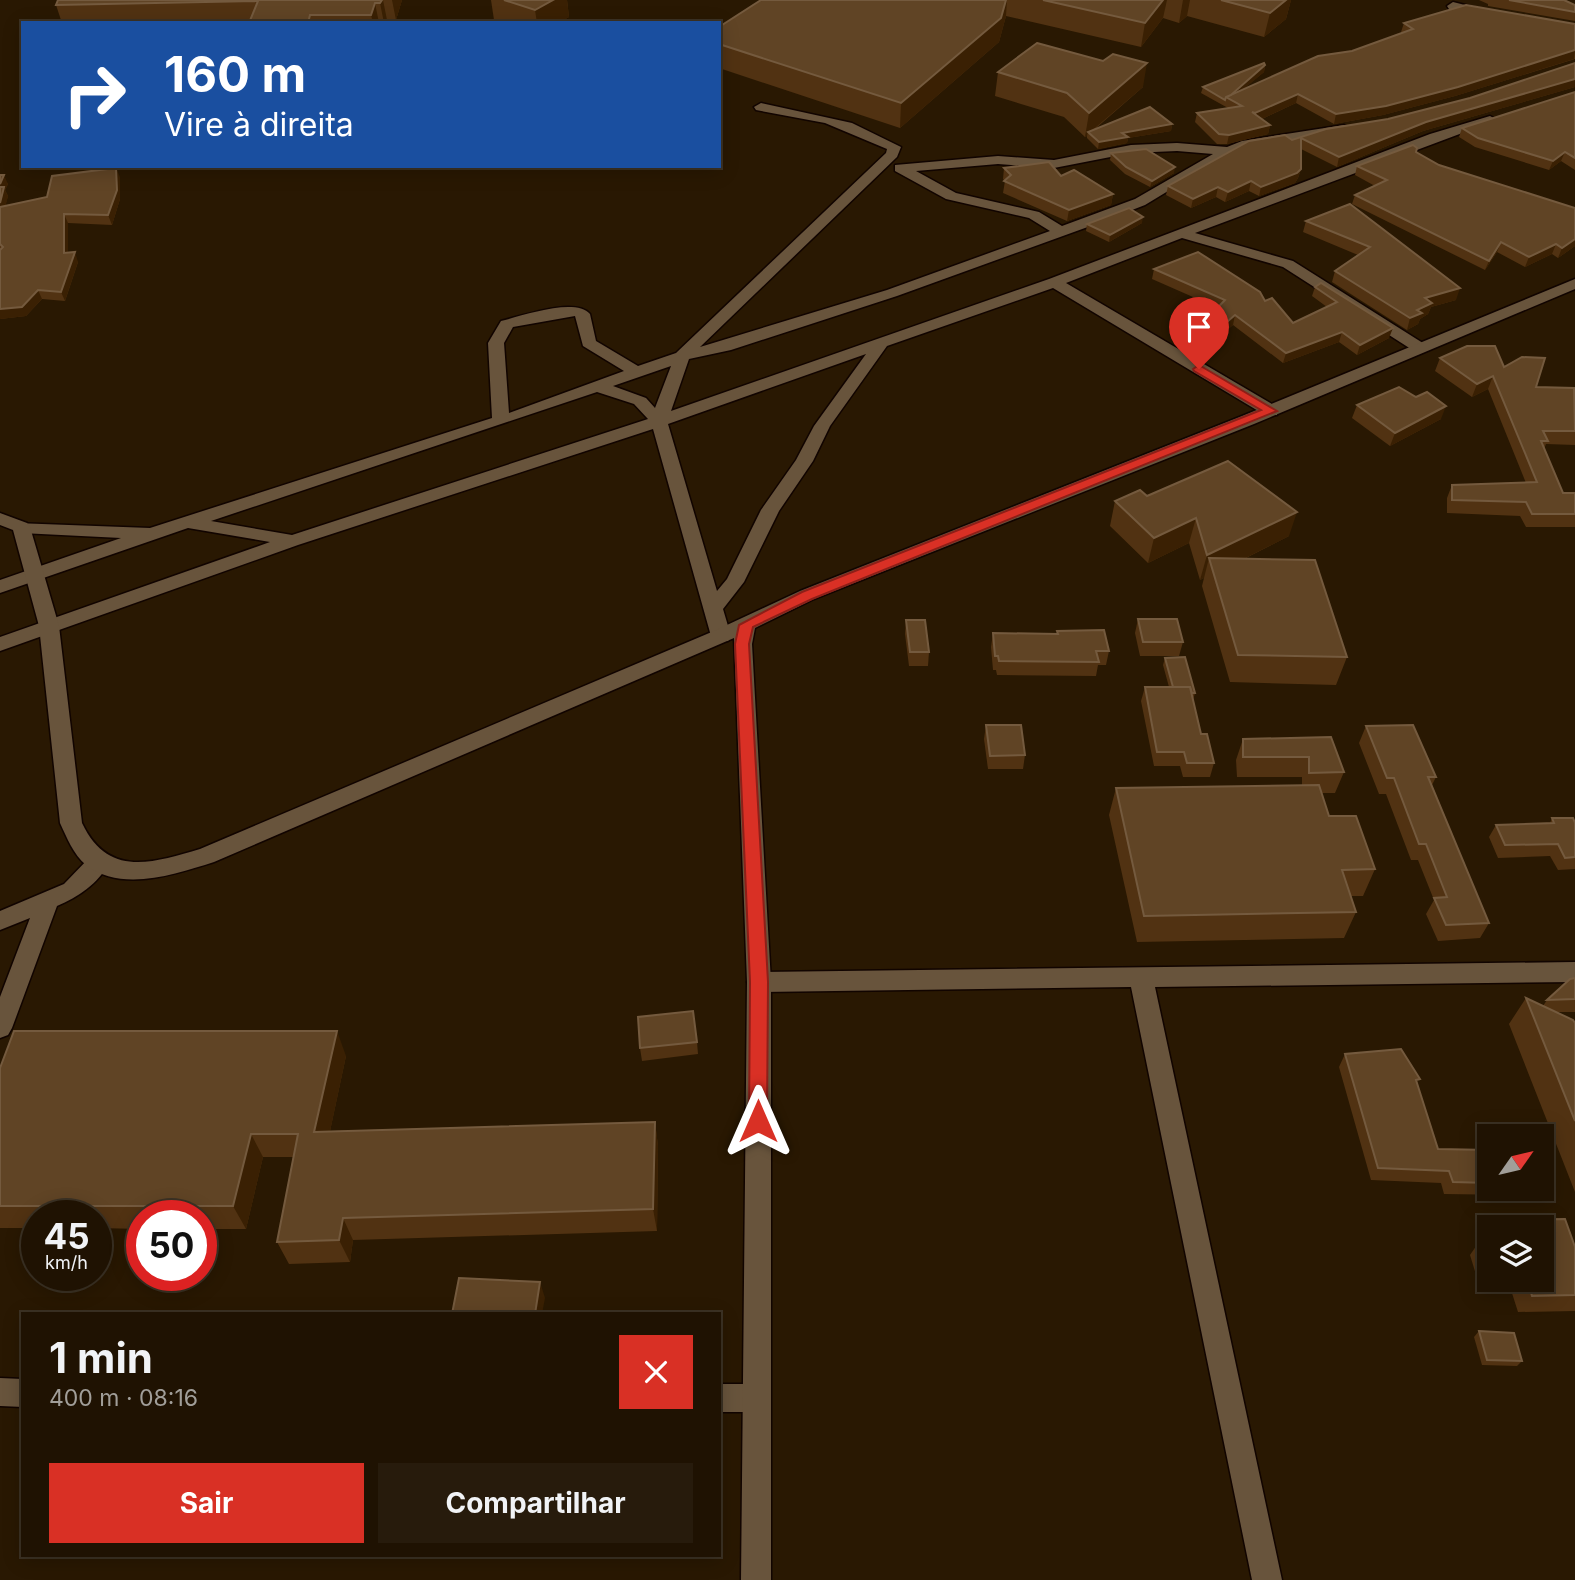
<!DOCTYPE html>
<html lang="pt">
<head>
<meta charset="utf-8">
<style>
  body { margin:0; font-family:Inter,sans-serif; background:#271b0c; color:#f1f3f6; height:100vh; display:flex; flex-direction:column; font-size:26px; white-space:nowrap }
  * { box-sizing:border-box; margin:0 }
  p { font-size:23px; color:#a19e99 }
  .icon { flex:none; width:38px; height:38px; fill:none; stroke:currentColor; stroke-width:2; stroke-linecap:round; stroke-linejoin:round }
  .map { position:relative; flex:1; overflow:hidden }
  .sheet { position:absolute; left:21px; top:1312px; width:700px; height:245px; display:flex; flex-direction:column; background:#1f1202; border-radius:0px; box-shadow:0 4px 18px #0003,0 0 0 2px #3c3224 }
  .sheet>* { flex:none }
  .guide { position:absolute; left:21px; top:21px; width:700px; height:147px; border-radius:0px; box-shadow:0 4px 18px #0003,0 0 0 2px #3c3224; background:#1a4fa0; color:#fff; overflow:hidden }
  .needle { width:46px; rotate:56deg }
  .buttons { position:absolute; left:1477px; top:1124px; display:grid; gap:14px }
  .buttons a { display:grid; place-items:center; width:77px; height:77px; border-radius:0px; background:#1f1202; box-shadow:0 4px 18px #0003,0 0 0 2px #3c3224; font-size:35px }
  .speed { position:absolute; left:21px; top:1200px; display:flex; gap:14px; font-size:35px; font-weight:700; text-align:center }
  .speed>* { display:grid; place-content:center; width:91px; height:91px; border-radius:50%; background:#1f1202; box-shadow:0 4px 18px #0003,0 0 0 2px #3c3224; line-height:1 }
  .speed small { font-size:18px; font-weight:400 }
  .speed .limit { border:10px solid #d22; background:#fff; color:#111 }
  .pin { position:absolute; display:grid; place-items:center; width:60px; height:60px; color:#fff; margin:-72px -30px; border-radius:50% 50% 50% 0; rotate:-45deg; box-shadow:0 0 7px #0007 }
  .pin .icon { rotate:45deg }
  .me { position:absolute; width:77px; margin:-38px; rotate:0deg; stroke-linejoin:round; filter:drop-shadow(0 0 5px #0008) }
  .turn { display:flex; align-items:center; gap:24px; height:147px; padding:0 28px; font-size:32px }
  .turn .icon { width:91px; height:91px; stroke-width:2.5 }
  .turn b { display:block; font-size:49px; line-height:60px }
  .round { display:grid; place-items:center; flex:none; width:74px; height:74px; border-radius:0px; background:#271b0c }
  .summary { display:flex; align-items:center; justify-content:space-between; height:119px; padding:0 28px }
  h1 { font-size:42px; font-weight:700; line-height:52px }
  .primary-button { display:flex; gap:14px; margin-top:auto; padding:14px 28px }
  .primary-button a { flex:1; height:80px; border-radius:0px; background:#d93025; color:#fff; font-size:28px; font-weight:700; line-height:80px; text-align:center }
  .primary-button a+a { background:#271b0c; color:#f1f3f6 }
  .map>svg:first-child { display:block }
</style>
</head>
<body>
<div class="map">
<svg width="1575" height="1580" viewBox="0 0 1575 1580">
  <rect width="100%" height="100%" fill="#291802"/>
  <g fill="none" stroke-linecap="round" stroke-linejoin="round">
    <defs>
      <g id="street">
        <path d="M1453 2 1493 12 1487 16 1449 9 1447 6Z"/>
        <path d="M761 103 852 123 901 147 897 157 700 347 887 290 1050 231 1029 218 946 199 895 171V165L998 156 1054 160 1131 145 1177 143 1227 147 1242 141 1344 125 1351 129 1344 133 1245 148 1206 168 1145 205 1096 224 897 296 731 350 689 359 671 411 1049 279 1430 134 1490 116 1497 120 1195 233 1293 261 1426 345V351H1414L1283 267 1182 238 1066 283 1277 407V415H1265L1053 288 887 346 830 426 813 461 779 511 744 582 723 609 731 636 728 641H714L711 636 653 429 298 545 0 651V637L270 542 188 528 0 593V580L121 538 21 533 15 531 12 527 15 523 150 528 492 418 488 343 501 321C522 316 575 297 590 314L596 341 638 366 676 353 886 153 887 149 825 123 756 110 754 107ZM1177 151 1213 154 1135 199 1062 226 1039 212 956 193 916 171 998 164 1054 168 1131 153ZM575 316 583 346 624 371 509 413 504 343 513 327ZM866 354 814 426 796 460 761 510 727 579 717 591 668 424ZM671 366 655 408 646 398 613 386ZM597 392 634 404 648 419 292 535 211 521Z"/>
        <path d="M98 854 106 857 109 863C98 884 78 897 57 906L12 1028 8 1035 0 1038V997L30 918 0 930V911L64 884 90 857Z"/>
        <path d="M1575 962V982L1155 987 1282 1580H1252L1131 987 759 992 751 989 747 982 751 975 759 972Z"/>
        <path d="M0 1378 23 1379V1407L0 1406Z"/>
        <path d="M719 1384H756L766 1388 770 1398 766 1408 756 1412H719Z"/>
      </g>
      <path id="secondary" d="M1575 279V289L1254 424 814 599 755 628 752 644 771 982V1580H741L747 982 734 638 214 862C176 874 122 893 86 865 73 854 67 838 60 823L39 626 13 530 0 525V513L27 523 30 527 59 626 82 823C108 878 152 863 200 849L714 631 800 591 1242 416Z"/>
    </defs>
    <use href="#street" stroke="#110400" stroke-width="3"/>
    <use href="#secondary" stroke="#110400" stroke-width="3"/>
    <use href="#street" fill="#68543c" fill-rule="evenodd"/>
    <use href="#secondary" fill="#68543c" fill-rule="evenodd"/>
  </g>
  <g fill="#513212" fill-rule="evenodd">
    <path d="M58 0H402L396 20H387L386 23H62L56 5Z"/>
    <path d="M491 0H567L569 17 558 23H503L494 20Z"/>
    <path d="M761 0H1291L1286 19 1264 37 1187 16 1179 23 1163 18 1141 47 1006 16 999 42 900 128 719 68V27Z"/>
    <path d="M1479 0H1564L1575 12V21L1488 6V4Z"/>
    <path d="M1404 23 1575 24V59L1455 96 1383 115 1334 124 1296 103 1262 119 1270 125 1268 134 1227 144H1217L1195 122 1197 113 1228 108 1201 93 1203 87 1265 65 1264 72 1243 89 1403 33 1401 32Z"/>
    <path d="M1575 63V87L1423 131 1337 167 1301 149V169L1298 178 1295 183 1259 196 1249 191 1225 202 1216 197 1191 208 1166 195 1168 186 1292 140 1388 119 1470 98Z"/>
    <path d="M998 72 1143 87 1095 129 1172 124 1171 131 1128 138 1127 143 1098 149 1087 138V136L1085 137 1064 117 995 96Z"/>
    <path d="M1575 92V170L1561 161 1549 170 1475 147 1459 137 1462 128Z"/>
    <path d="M1416 152 1439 165 1575 208V246L1558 258 1552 254 1525 267 1497 252 1485 270 1352 204 1355 195 1375 186 1355 175 1357 166Z"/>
    <path d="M1111 153 1174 173 1150 187 1125 174 1110 160Z"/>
    <path d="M1004 168 1061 176 1113 194 1111 205 1067 221 1003 193 1005 181 1003 179Z"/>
    <path d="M0 175 8 184 5 190 8 196 5 206 47 197 120 177V199L112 225 68 223V253L78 262 65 301 42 299 26 316 0 319Z"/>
    <path d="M1350 204 1456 300 1431 307 1428 314 1420 319 1418 324 1407 330 1332 282 1335 271 1358 255 1303 232 1306 221Z"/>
    <path d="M1142 223 1109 242 1086 231 1087 224Z"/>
    <path d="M1154 269 1265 301 1293 323 1327 307 1312 296 1315 287 1389 338 1357 355 1339 342 1283 363 1233 325 1202 351 1193 341 1195 331 1218 308 1152 279Z"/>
    <path d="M1440 358 1504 367 1536 387 1575 390V445L1546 444 1544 449 1563 493H1575V527H1526L1520 516 1447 513V498L1452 485 1526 483 1488 389 1472 397 1435 371Z"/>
    <path d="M1416 397 1441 419 1390 446 1352 418 1357 405Z"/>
    <path d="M1147 496 1289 536 1244 559 1347 657 1336 685 1230 682 1202 586 1204 578 1200 580 1189 543 1148 563 1110 526 1115 501Z"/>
    <path d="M1138 619 1183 642 1179 656H1140L1135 633Z"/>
    <path d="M906 620 929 652 928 666H909L905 634Z"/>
    <path d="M1057 631 1109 651 1106 665H1098L1096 676 997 675 996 670H993L991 647 993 633 1057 634Z"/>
    <path d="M1165 658 1195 693 1193 700 1201 734 1214 763 1210 777H1183L1180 766H1154L1141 701 1145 687H1169L1163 665Z"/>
    <path d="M986 725 1025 755 1023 769H988L984 739Z"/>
    <path d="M1366 726 1436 777 1432 785 1489 923 1480 938 1438 941 1426 914 1434 900 1418 860H1411L1386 794H1379L1359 743Z"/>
    <path d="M1331 737 1344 772 1335 793H1322L1329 816 1375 869 1363 896H1351L1356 912 1344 938 1137 942 1109 815 1116 788 1302 785V777H1237L1236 760 1243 739Z"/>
    <path d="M1552 818 1575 823V869L1558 870 1550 856 1498 858 1489 837 1496 825 1550 823Z"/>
    <path d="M1575 978V1012H1557L1575 1023V1192L1509 1024 1526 998 1543 1006 1547 1000Z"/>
    <path d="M697 1042 698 1054 642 1061 640 1048Z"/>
    <path d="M1345 1054 1417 1084 1438 1149 1489 1150V1188H1519L1514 1195 1444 1194 1441 1183 1371 1180 1339 1067Z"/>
    <path d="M346 1056 330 1131 655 1122 658 1146 657 1231 353 1240 350 1262 289 1264 277 1242 293 1157H263L246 1229H201V1216H142V1229L96 1228V1216H37V1228H0V1068Z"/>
    <path d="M1565 1219 1575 1247V1311L1518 1312 1511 1290 1481 1291 1470 1255 1494 1220ZM1489 1227H1542V1279H1489Z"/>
    <path d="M1479 1331 1522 1361 1517 1366 1482 1365 1474 1337Z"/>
  </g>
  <g fill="#3a2003">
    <path d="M382 0H383L387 20 386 23H384L380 3Z"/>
    <path d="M392 0H402L396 20Z"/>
    <path d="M553 0H567L569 17 558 23H537L535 10Z"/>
    <path d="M1006 0H1007L1006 16 999 42 900 128 901 103Z"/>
    <path d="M1163 0H1167L1163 18 1141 47 1145 23Z"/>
    <path d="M1183 0H1190L1187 16 1179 23Z"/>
    <path d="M1286 0H1291L1286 19 1264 37 1270 13Z"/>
    <path d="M375 3 379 23H373L371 15Z"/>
    <path d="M1575 50 1574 59 1455 96 1383 115 1334 124 1336 114Z"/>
    <path d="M1147 63 1143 87 1089 133 1088 132 1087 136 1085 137 1089 113Z"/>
    <path d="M1265 65 1264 72 1231 100 1228 98Z"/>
    <path d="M1575 79V87L1423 131 1337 167 1339 157 1426 122Z"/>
    <path d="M1298 94 1296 103 1253 123 1255 113Z"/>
    <path d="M1172 124 1171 131 1128 138 1127 143 1098 149 1099 142 1122 133Z"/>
    <path d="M1270 125 1268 134 1227 144 1229 135Z"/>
    <path d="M1565 152 1561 161 1549 170 1553 161Z"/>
    <path d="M1175 167 1174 173 1150 187 1152 181Z"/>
    <path d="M116 168 120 177V199L112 225 108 215Z"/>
    <path d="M1301 169 1298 178 1295 183 1259 196 1261 187Z"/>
    <path d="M4 175 8 184 5 190 8 196 3 217 0 210V184Z"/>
    <path d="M1251 181 1249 191 1225 202 1228 192Z"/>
    <path d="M1218 187 1216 197 1191 208 1193 199Z"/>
    <path d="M1113 194 1111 205 1067 221 1069 210Z"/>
    <path d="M64 214 68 223V263L64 253Z"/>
    <path d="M1143 217 1142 223 1109 242 1110 235Z"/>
    <path d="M1575 239V246L1558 258 1562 248Z"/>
    <path d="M1501 242 1497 252 1485 270 1489 261Z"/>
    <path d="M1556 244 1552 254 1525 267 1529 257Z"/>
    <path d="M75 252 78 262 65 301 61 292Z"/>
    <path d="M1460 288 1456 300 1431 307 1428 314 1420 319 1418 324 1407 330 1410 318 1425 298Z"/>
    <path d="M38 290 42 299 26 316 0 319V309Z"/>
    <path d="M1235 315 1233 325 1202 351 1205 341Z"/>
    <path d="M1393 328 1389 338 1357 355 1360 345Z"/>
    <path d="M1342 332 1339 342 1283 363 1286 353Z"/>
    <path d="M1493 376 1488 389 1472 397 1477 384Z"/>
    <path d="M1446 406 1441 419 1390 446 1395 433Z"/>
    <path d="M1297 512 1289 536 1214 574 1209 558 1204 578 1200 580 1207 555Z"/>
    <path d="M1196 518 1189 543 1148 563 1154 538Z"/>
    <path d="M337 1031 346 1056 325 1155 314 1132Z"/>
    <path d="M655 1122 658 1146 657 1231 653 1209Z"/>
    <path d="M251 1134 263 1157 246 1229 233 1206Z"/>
    <path d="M343 1218 353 1240 350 1262 339 1240Z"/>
    <path d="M540 1282 545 1298 542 1314H535Z"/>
  </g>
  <g fill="#604425" stroke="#745a3e" stroke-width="2">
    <path d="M58 0H382L380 3H375L371 15H310L308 23H249L258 1 56 5Z"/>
    <path d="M504 0H553L535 10Z"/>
    <path d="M761 0H1006L1001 18 901 103 719 44V27Z"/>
    <path d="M1043 0H1163L1145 23Z"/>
    <path d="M1221 0H1286L1270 13Z"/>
    <path d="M1509 0H1564L1575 5V12Z"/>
    <path d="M1466 5 1575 24V50L1458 87 1386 106 1336 114 1298 94 1255 113 1252 112 1270 125 1229 135 1219 134 1197 113 1242 106 1226 97 1318 56 1352 51 1413 29 1404 23Z"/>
    <path d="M1037 43 1103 61 1113 54 1147 63 1089 113 1067 93 998 72Z"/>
    <path d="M1264 63 1265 65 1231 95 1226 97 1225 100 1203 87Z"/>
    <path d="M1575 63V79L1426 122 1339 157 1301 138V169L1297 173 1261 187 1251 181 1228 192 1218 187 1193 199 1168 186 1249 141 1285 135 1292 140 1326 129 1388 119 1470 98Z"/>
    <path d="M1575 92V158L1565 152 1553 161 1478 138 1462 128Z"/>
    <path d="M1150 107 1172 124 1122 133 1128 137 1099 142 1088 132Z"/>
    <path d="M1413 145 1417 148 1416 152 1439 165 1575 208V239L1562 248 1556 244 1529 257 1501 242 1489 261 1355 195 1387 180 1357 166Z"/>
    <path d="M1146 149 1175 167 1152 181 1126 167 1111 153Z"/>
    <path d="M1049 162 1061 176 1074 170 1113 194 1069 210 1004 181 1011 175 1004 168Z"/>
    <path d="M116 168 117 190 108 215 64 214V253L75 252 61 292 38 290 22 307 0 309V250L3 247 0 244V207L47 197 52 176Z"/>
    <path d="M0 175H4L0 184Z"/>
    <path d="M0 187H4L0 203Z"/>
    <path d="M1350 204 1460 288 1425 298 1432 303 1417 310 1422 313 1410 318 1335 271 1370 247 1306 221Z"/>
    <path d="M1129 208 1143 217 1110 235 1087 224Z"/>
    <path d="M1198 252 1260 292 1265 301 1272 298 1293 323 1337 302 1315 287 1321 283 1393 328 1360 345 1342 332 1286 353 1235 315 1205 341 1195 331 1225 300 1154 269Z"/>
    <path d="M1467 346H1495L1504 367 1522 357 1545 358 1536 387 1574 388 1575 431H1543L1548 441H1541L1563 493H1575V514H1532L1526 502 1452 500V485L1537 482 1493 376 1477 384 1440 358Z"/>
    <path d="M1399 387 1416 397 1427 392 1446 406 1395 433 1357 405Z"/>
    <path d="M1228 461 1297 512 1207 555 1196 518 1154 538 1115 501 1140 490 1147 496Z"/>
    <path d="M1209 558 1315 560 1347 657 1238 655Z"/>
    <path d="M1138 619H1177L1183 642H1143Z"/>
    <path d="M906 620H925L929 652H910Z"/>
    <path d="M1104 630 1109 651H1096L1099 662 999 661 998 656H995L993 633 1058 634 1057 631Z"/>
    <path d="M1185 657 1195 693H1192L1190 687H1173L1165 658Z"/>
    <path d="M1145 687H1190L1201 734H1207L1214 763H1187L1184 752H1157Z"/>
    <path d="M986 725H1021L1025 755 990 756Z"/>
    <path d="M1413 725 1436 777H1428L1489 923 1446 925 1434 898 1447 897 1426 844H1419L1394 778H1387L1366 726Z"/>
    <path d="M1331 737 1344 772 1309 773V757H1243V739Z"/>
    <path d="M1319 785 1329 816H1356L1375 869 1342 870 1356 912 1144 916 1116 788Z"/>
    <path d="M1552 818H1573L1575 823V857L1565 858 1558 844 1505 845 1496 825 1554 823Z"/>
    <path d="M1575 978V999L1547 1000 1570 979Z"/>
    <path d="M1526 998 1573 1020 1575 1023V1121Z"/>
    <path d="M693 1011 697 1042 640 1048 638 1017Z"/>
    <path d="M14 1031H337L314 1132 655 1122 653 1209 343 1218 339 1240 277 1242 298 1134H251L233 1206H0V1068Z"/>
    <path d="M1401 1049 1420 1079 1416 1080 1438 1149 1489 1150V1183L1453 1182 1449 1171 1378 1168 1345 1054Z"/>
    <path d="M1565 1219 1575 1247V1295L1532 1296 1527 1279H1542V1227H1496L1494 1220Z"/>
    <path d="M1489 1237V1258L1482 1238Z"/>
    <path d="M459 1278 540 1282 535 1314H452Z"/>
    <path d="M1479 1331 1514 1333 1522 1361 1487 1360Z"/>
  </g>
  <path fill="#d93025" stroke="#8d1f18" stroke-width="2" d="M1199 365 1277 411 812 599 753 627 749 644 768 982 767 1121 765 1126 758 1129 751 1126 749 1121 750 982 735 644 739 625 802 592 1261 410 1194 371 1193 369Z"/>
</svg>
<div class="buttons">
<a><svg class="needle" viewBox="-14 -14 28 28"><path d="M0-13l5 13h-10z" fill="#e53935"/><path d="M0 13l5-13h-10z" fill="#a19e99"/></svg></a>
<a><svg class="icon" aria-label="layers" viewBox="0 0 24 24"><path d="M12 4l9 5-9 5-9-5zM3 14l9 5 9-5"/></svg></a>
</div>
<div class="speed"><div>45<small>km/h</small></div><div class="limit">50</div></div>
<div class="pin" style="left:1199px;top:369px;background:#d93025"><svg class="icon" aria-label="arrive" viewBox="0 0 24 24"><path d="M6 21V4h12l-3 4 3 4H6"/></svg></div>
<svg class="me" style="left:758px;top:1121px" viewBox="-20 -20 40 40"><path d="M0-17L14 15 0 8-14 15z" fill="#d93025" stroke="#fff" stroke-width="4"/></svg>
<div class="guide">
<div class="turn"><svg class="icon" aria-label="right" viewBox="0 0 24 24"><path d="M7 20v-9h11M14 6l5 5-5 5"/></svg><div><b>160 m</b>Vire à direita</div></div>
</div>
<section class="sheet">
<div class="summary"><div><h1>1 min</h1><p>400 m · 08:16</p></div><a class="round" style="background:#d93025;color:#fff"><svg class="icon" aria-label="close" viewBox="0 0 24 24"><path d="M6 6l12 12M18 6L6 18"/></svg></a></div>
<div class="primary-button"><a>Sair</a><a>Compartilhar</a></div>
</section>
</div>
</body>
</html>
